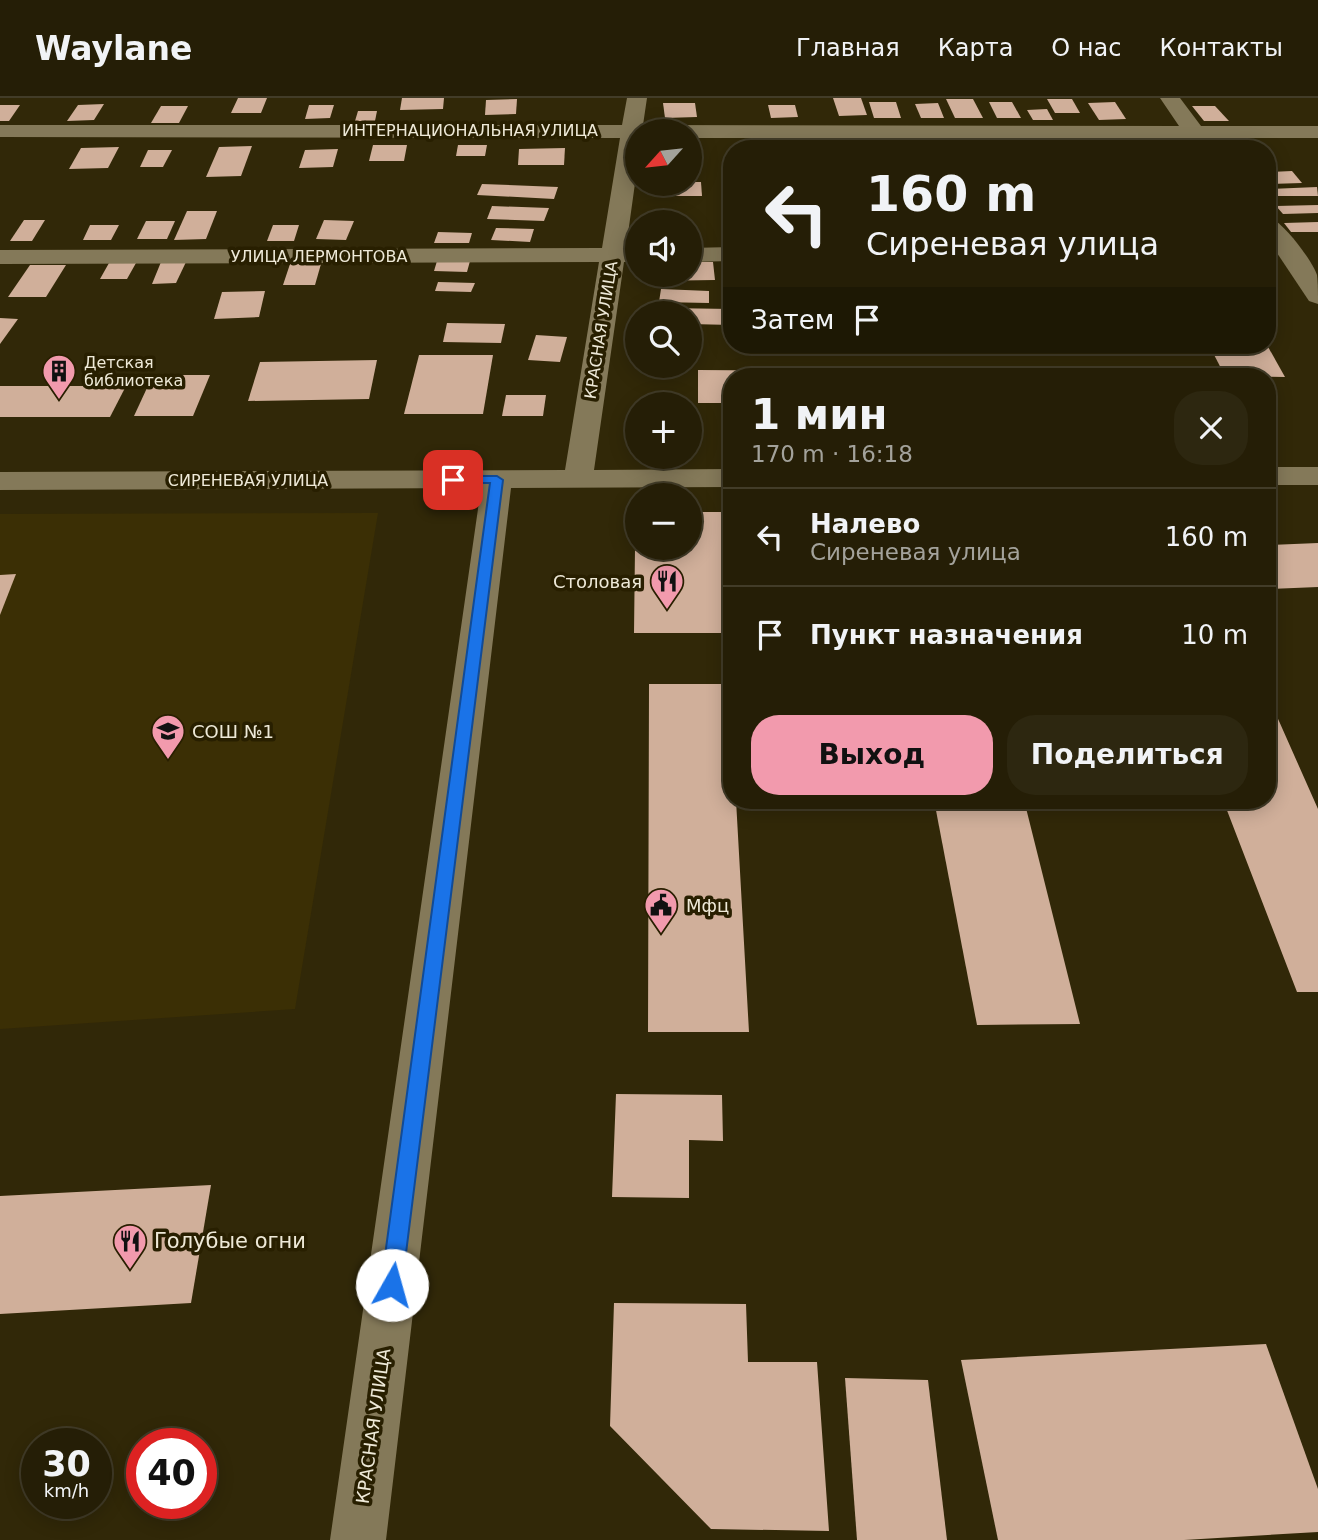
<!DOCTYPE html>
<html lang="ru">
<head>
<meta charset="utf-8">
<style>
  body { margin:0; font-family:"DejaVu Sans",sans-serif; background:#2d2710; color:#f1f3f6; height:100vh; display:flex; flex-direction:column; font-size:26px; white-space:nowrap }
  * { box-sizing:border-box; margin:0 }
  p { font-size:23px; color:#a3a29b }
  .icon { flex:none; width:38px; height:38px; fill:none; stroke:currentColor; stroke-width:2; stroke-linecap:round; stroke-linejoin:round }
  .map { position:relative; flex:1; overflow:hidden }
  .sheet { position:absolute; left:723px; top:270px; width:553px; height:441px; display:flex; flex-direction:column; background:#251e06; border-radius:28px; box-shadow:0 4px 18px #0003,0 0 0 2px #423c28 }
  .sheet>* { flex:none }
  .hud { position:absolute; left:723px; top:42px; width:553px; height:214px; border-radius:28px; box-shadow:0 4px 18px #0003,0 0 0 2px #423c28; background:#251e06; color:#f1f3f6; overflow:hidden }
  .needle { width:46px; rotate:243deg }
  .buttons { position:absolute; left:625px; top:21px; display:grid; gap:14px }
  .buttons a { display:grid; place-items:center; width:77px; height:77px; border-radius:50%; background:#251e06; box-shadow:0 4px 18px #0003,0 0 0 2px #423c28; font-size:35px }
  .speed { position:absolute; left:21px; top:1330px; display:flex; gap:14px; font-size:35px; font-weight:700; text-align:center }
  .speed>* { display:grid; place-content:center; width:91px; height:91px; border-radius:50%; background:#251e06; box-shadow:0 4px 18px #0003,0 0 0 2px #423c28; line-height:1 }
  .speed small { font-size:18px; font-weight:400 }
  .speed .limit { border:10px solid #d22; background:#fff; color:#111 }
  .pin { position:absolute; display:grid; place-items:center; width:60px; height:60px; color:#fff; margin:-30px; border-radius:14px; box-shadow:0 4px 10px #0006 }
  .me { position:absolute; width:77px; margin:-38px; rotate:7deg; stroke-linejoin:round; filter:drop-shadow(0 0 5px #0008) }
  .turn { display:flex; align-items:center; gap:24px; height:147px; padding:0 28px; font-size:32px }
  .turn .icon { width:91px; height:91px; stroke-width:2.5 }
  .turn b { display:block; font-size:49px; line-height:60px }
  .then { display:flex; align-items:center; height:66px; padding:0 28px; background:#0003; gap:14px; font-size:26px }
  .round { display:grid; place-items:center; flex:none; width:74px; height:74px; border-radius:28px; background:#2d2710 }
  .head { display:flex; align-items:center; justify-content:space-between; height:119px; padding:0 28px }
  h1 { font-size:42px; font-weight:800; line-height:52px }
  .action { display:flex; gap:14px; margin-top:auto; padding:14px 28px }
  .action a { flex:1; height:80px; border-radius:28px; background:#f29aad; color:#111; font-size:28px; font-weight:800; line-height:80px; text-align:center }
  .action a+a { background:#2d2710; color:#f1f3f6 }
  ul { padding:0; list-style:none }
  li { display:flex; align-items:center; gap:21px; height:98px; padding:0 28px; border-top:2px solid #423c28 }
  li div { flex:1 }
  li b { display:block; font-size:26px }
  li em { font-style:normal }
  header { display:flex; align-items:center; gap:42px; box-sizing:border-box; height:98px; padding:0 35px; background:#251e06; border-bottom:2px solid #423c28 }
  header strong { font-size:33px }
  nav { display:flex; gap:38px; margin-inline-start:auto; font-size:24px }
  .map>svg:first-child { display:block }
</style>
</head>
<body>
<header>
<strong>Waylane</strong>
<nav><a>Главная</a><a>Карта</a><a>О нас</a><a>Контакты</a></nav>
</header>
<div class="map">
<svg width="1318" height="1442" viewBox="0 0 1318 1442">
  <rect width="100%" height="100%" fill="#312808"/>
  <path fill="#3b2f05" d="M378 415 295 911 0 931V416Z"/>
  <g fill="#d0af9a">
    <path d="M238 0H267L261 15H231Z"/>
    <path d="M402 0H444L443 11 400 12Z"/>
    <path d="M833 0H861L867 17 839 18Z"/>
    <path d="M517 1 516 16 485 17 486 2Z"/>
    <path d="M946 1H973L983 20H955Z"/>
    <path d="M1047 1H1072L1080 15H1055Z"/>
    <path d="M869 4H896L901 20H874Z"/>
    <path d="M989 4H1012L1021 20H997Z"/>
    <path d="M1115 4 1126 21 1099 22 1088 5Z"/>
    <path d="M663 5H695L697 19 665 20Z"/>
    <path d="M938 5 944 20H921L915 6Z"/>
    <path d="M104 6 94 22 67 23 78 7Z"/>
    <path d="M0 7H20L9 23H0Z"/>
    <path d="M309 7H334L330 20 305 21Z"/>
    <path d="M768 7H795L798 19 771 20Z"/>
    <path d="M161 8H188L179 25H151Z"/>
    <path d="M1192 8H1215L1229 23H1204Z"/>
    <path d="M1047 11 1053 22H1033L1027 12Z"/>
    <path d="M358 13H377L375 23H355Z"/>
    <path d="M373 47H407L404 63H369Z"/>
    <path d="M458 47H487L485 58H456Z"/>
    <path d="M900 47 901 51H860L859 48Z"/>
    <path d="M252 48 241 78 206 79 219 49Z"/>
    <path d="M119 49 108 70 69 71 81 50Z"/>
    <path d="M565 50 564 67H518L519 51Z"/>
    <path d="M338 51 333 69 299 70 305 52Z"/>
    <path d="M148 52H172L163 69H140Z"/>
    <path d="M1292 73 1302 85 1267 86V74Z"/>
    <path d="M690 84H701L702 98H661L659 86Z"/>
    <path d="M482 86 558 89 554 101 477 97Z"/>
    <path d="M1317 89 1318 98H1267V91Z"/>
    <path d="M1318 107V115L1283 116 1276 108Z"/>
    <path d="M492 108 549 110 544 123 487 121Z"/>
    <path d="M187 113H217L206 141 174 142Z"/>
    <path d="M24 122H45L32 143H10Z"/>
    <path d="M324 122 354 123 346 142 316 141Z"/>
    <path d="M146 123H175L167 141H137Z"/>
    <path d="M1318 124V134H1291L1284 125Z"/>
    <path d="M90 127H119L111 142H83Z"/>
    <path d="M273 127H299L294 143H267Z"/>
    <path d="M496 130 534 131 530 144 491 142Z"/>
    <path d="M438 134 472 135 469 145H434Z"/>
    <path d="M437 163H470L467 174 434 173Z"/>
    <path d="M161 164H186L176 185 152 186Z"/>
    <path d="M690 164H713L715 182 649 183V177H690Z"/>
    <path d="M109 165H136L127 181H100Z"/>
    <path d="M290 166H321L315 187H283Z"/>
    <path d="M30 167H66L46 199H8Z"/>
    <path d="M438 184 475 185 471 194 435 193Z"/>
    <path d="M661 191 709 193V205L659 204Z"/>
    <path d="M265 193 259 219 214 221 222 194Z"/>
    <path d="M665 210 732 211V227L690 226V215H665Z"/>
    <path d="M0 220 18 221 0 246Z"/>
    <path d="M447 225 505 226 501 245 443 244Z"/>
    <path d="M536 237 567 239 560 264 528 262Z"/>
    <path d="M1209 247H1267L1285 279 1225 278Z"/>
    <path d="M419 257H493L483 316H404Z"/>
    <path d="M377 262 369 301 248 303 260 264Z"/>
    <path d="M698 272 1163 275 1165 278H732V305H698Z"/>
    <path d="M153 277H210L193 318H134Z"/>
    <path d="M0 288H126L110 319H0Z"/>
    <path d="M506 297H546L543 318H502Z"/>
    <path d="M690 414H723L731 535H634L635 450H690Z"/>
    <path d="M726 414H732V447H728Z"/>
    <path d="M1318 445V489L1267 491V447Z"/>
    <path d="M16 476 0 517V477Z"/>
    <path d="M649 586H729L732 702H736L749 934H648Z"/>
    <path d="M1267 596 1318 711V894H1297L1223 702H1267Z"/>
    <path d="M934 702H1024L1080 926 977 927Z"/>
    <path d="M616 996 722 997 723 1043 689 1042V1100L612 1099Z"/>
    <path d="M211 1087 191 1205 0 1216V1098Z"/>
    <path d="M614 1205 746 1206 748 1264H817L829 1433 711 1431 610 1328Z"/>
    <path d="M1266 1246 1318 1391V1434L1184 1442H998L961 1262Z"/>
    <path d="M845 1280 928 1282 947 1442H857Z"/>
  </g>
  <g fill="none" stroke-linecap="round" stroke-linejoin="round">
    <g fill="#847959" fill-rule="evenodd">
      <path d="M627 0H647L643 27 1179 28 1160 0H1180L1201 28H1318V40H1210L1216 51H1196L1188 40H690V33H637V71L626 150H637V164H624L594 372 732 371V389L511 390 386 1442H330L481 390 0 392V374L565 372 599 164 0 166V152L602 150 620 40 0 39V27H622Z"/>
      <path d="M1267 118C1282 122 1312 162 1317 177 1318 185 1318 197 1318 206L1309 203 1267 140Z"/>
      <path d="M732 149V163L690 164V150Z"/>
      <rect x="1267" y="369" width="51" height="18"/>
    </g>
  </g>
  <path fill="#1a73e8" stroke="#114b97" stroke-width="2" d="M497 378 503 382 402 1187 399 1194 392 1196 384 1194 381 1187 490 385H453L447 382 453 378Z"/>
  <defs>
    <symbol id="building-pin" viewBox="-11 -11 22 30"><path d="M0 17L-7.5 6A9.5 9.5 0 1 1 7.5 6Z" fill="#f29aad" stroke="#281f00"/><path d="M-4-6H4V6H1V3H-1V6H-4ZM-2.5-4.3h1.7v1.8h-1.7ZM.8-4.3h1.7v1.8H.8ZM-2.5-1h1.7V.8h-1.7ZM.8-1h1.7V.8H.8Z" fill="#111"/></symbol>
    <symbol id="restaurant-pin" viewBox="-11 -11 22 30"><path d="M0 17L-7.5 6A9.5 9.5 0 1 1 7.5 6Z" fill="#f29aad" stroke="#281f00"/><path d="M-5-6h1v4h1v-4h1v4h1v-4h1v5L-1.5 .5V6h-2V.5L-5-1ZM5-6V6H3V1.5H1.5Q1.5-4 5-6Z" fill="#111"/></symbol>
    <symbol id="school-pin" viewBox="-11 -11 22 30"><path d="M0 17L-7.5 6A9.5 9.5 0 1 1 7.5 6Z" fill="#f29aad" stroke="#281f00"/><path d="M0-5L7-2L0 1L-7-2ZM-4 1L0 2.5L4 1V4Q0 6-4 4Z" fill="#111"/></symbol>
    <symbol id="civic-pin" viewBox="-11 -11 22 30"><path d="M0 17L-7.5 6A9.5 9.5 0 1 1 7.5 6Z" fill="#f29aad" stroke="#281f00"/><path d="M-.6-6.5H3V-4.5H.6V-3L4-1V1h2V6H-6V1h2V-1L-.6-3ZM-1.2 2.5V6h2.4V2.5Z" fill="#111"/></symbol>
  </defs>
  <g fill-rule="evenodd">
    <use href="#building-pin" x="40" y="254" width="38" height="52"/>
    <use href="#restaurant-pin" x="648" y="464" width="38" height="52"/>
    <use href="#school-pin" x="149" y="614" width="38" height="52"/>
    <use href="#civic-pin" x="642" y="788" width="38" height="52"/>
    <use href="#restaurant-pin" x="111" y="1124" width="38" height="52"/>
  </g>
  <g text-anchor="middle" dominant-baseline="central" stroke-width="7" stroke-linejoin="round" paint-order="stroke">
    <g font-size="16" fill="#eee9d7" stroke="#281f00">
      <text x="470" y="32">ИНТЕРНАЦИОНАЛЬНАЯ УЛИЦА</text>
      <text x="319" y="158">УЛИЦА ЛЕРМОНТОВА</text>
      <text transform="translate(601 232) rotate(-81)">КРАСНАЯ УЛИЦА</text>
      <text x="248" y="382">СИРЕНЕВАЯ УЛИЦА</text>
    </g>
    <g font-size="16" fill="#eee9d7" stroke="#281f00" text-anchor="start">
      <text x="84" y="264">Детская<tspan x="84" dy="18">библиотека</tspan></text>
    </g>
    <g font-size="18" fill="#eee9d7" stroke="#281f00" text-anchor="start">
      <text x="642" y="483" text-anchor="end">Столовая</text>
      <text x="192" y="633">СОШ №1</text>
      <text x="686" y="807">Мфц</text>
    </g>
    <g font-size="18" fill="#eee9d7" stroke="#281f00">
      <text transform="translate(373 1328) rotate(-82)">КРАСНАЯ УЛИЦА</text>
    </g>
    <g font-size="21" fill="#eee9d7" stroke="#281f00" text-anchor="start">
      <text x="154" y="1143">Голубые огни</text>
    </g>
  </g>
</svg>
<div class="buttons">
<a><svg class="needle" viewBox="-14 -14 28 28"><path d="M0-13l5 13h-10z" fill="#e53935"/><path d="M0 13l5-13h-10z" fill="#a3a29b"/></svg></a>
<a><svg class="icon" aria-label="sound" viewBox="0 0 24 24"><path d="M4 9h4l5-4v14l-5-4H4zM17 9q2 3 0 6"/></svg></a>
<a><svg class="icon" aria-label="search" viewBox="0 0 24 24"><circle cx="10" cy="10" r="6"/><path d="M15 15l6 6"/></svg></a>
<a>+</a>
<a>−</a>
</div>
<div class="speed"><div>30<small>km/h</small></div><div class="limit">40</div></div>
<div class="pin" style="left:453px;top:382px;background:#d93025"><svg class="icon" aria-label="arrive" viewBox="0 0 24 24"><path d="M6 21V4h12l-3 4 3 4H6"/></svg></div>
<svg class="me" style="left:392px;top:1187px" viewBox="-20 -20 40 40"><circle r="19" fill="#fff"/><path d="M0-13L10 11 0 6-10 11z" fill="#1a73e8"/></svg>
<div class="hud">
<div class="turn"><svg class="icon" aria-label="left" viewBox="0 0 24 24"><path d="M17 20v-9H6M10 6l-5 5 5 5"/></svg><div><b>160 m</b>Сиреневая улица</div></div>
<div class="then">Затем<svg class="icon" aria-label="arrive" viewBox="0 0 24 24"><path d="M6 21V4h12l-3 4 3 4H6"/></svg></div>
</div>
<section class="sheet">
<div class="head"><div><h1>1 мин</h1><p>170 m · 16:18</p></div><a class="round"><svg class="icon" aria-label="close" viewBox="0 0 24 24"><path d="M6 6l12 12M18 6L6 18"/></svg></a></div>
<ul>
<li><svg class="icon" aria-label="left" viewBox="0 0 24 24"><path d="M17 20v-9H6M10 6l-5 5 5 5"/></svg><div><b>Налево</b><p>Сиреневая улица</p></div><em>160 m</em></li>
<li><svg class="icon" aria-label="arrive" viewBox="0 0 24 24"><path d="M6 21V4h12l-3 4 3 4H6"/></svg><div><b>Пункт назначения</b></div><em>10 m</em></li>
</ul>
<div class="action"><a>Выход</a><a>Поделиться</a></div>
</section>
</div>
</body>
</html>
